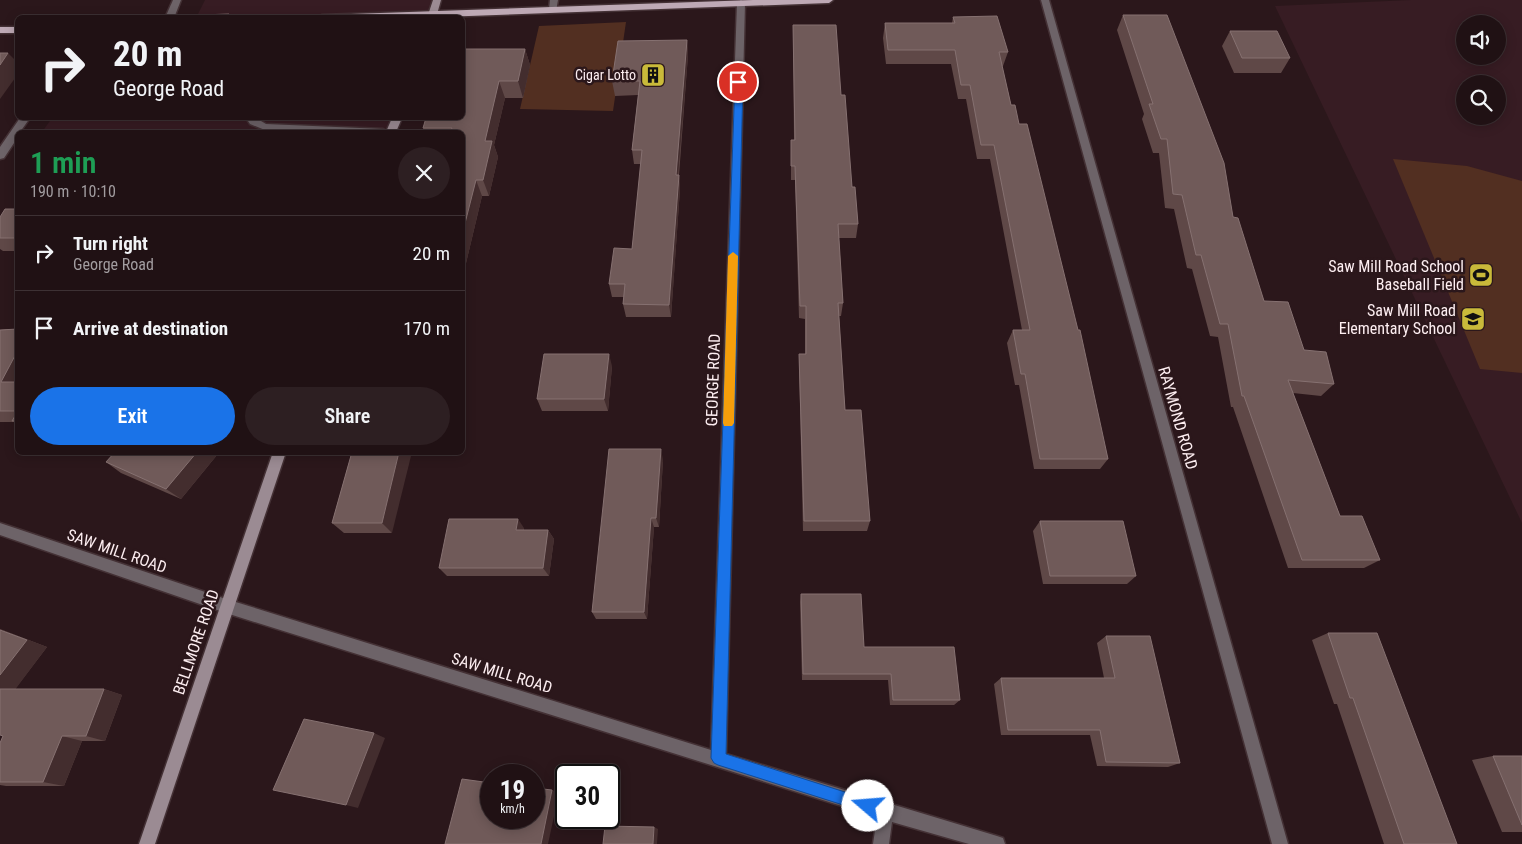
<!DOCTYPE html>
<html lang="en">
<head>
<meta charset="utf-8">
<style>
  body { margin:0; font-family:"Roboto Condensed",sans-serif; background:#2d1f22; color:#f1f3f6; height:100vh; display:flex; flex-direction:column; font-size:19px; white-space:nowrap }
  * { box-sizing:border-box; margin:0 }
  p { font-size:16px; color:#a29da0 }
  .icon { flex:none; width:28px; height:28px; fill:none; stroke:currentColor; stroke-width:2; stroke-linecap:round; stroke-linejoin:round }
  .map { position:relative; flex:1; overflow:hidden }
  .details { position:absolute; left:15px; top:130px; width:450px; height:325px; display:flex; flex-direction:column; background:#201114; border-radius:8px; box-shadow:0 2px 12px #0003,0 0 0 1px #3d3134 }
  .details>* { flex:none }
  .banner { position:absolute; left:15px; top:15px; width:450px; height:105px; border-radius:8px; box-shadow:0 2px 12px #0003,0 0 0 1px #3d3134; background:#201114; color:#f1f3f6; overflow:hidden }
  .buttons { position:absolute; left:1456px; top:15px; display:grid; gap:10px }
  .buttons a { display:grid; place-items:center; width:50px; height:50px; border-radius:50%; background:#201114; box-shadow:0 2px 12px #0003,0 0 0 1px #3d3134; font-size:25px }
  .speed { position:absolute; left:480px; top:764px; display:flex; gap:10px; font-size:25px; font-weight:700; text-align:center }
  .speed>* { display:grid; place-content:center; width:65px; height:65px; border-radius:50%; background:#201114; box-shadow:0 2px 12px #0003,0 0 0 1px #3d3134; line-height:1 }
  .speed small { font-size:12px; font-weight:400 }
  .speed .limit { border:2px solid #111; border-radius:8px; background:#fff; color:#111 }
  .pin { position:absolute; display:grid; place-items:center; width:42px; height:42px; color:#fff; margin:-21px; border:2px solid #fff; border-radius:50%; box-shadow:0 1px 5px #0007 }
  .me { position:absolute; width:55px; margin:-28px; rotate:288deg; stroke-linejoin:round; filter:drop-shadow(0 0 4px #0008) }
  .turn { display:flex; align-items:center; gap:18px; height:105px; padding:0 15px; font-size:22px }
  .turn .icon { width:65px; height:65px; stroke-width:2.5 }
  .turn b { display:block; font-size:35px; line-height:42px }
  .round { display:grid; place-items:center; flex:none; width:52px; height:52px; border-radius:26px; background:#2d1f22 }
  .overview { display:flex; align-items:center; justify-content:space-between; height:85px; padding:0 15px }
  h1 { font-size:30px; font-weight:600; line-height:38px; color:#1e9e55 }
  .primary-button { display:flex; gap:10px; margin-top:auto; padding:10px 15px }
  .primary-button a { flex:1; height:58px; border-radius:30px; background:#1a73e8; color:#fff; font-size:20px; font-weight:600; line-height:58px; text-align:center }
  .primary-button a+a { background:#2d1f22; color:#f1f3f6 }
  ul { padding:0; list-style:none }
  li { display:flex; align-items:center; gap:15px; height:75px; padding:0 15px; border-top:1px solid #3d3134 }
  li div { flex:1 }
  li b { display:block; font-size:19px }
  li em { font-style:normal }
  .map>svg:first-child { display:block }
</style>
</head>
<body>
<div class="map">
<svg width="1522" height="844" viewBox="0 0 1522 844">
  <rect width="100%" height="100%" fill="#2b171b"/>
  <g fill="#371c23" fill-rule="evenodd">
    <path d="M205 0H437L432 17 196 18Z"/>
    <path d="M1411 0H1522V523L1275 6ZM1465 24H1498V56H1465ZM1465 84H1498V116H1465Z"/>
    <path d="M52 118H398L393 132H42Z"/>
  </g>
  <g fill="#522f21">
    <path d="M626 22 613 111 520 109 539 26Z"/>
    <path d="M1393 159 1467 166 1522 181V373L1480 369Z"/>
  </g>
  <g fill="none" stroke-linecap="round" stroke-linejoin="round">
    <defs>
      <g id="service">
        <path d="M173 0H181L174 18H165Z"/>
        <path d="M550 0H558L556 11 553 12 549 9Z"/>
        <path d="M246 118H256L266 124 383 129 388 132 265 130 250 124Z"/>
      </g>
      <g id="minor">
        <path d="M741 0 745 3 726 754 997 836 1003 838 1005 844H969L892 822 889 844H873L877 817 226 613 0 535V523L226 599 711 750 737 3Z"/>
        <path d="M1041 0H1049L1288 844H1272Z"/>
        <path d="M20 118H30L20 132H18V137L4 158 0 159V147Z"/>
      </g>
      <g id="secondary">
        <path d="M433 0H441L436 18H427Z"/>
        <path d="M392 118H402L396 132H386Z"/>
        <path d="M273 452H286L155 844H139Z"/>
      </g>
      <g id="primary">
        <path d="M753 0H833L829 3 414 18H318L322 15Z"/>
        <rect x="0" y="27" width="18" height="6"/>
      </g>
    </defs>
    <use href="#service" stroke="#443135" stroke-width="3"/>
    <use href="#minor" stroke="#443135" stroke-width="3"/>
    <use href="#secondary" stroke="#443135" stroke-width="3"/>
    <use href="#primary" stroke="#443135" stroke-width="3"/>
    <use href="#service" fill="#6d6368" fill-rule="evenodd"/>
    <use href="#minor" fill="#6d6368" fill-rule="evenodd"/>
    <use href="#secondary" fill="#9b8b93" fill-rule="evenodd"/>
    <use href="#primary" fill="#bea9b5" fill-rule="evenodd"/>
  </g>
  <g fill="#5f4847">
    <path d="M1123 15 1233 217 1264 301 1304 350 1334 384 1321 396 1293 393 1340 516 1380 560 1364 568H1288L1233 407H1231L1218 337 1210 336 1192 269 1187 268 1174 209 1165 208 1159 153H1153L1142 119 1144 114 1117 30Z"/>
    <path d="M953 17 1008 52 1003 66H1002L1011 105 1019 124 1108 459 1100 469H1034L1019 385H1015L1007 343 1013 330H1022L990 159H977L966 99H958L951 64H886L883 38 885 23H952Z"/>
    <path d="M793 25 841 95 852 187 858 224 856 238H839L843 303 841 316H839L845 410 870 521 867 531H803L799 366V354H805V319L799 318 795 180H791V140H794L793 40Z"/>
    <path d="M1230 31 1290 58 1281 73H1234L1222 46Z"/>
    <path d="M687 40 688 55 679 175 680 189 671 317H626L623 304 624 297H612L609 284 632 249 641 164H634L632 150 638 95 615 96 612 81Z"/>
    <path d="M525 49 530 65 523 98H505L494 145 498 157 489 196H482L462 280V132H425L423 128Z"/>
    <path d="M18 209V251H3L0 249V217Z"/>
    <path d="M18 329V424L14 422H0V330Z"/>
    <path d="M612 366 608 411H542L537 399Z"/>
    <path d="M115 452H214L217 455 181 499 121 473 106 462Z"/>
    <path d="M352 452 392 533H344L332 523Z"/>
    <path d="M663 460 659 527H654L647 619H596L592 612Z"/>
    <path d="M1040 521 1136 576 1127 584H1043L1033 531Z"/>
    <path d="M524 528V530H548L554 539 549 576H447L439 568Z"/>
    <path d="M801 594 864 647 960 700 954 705H890L888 680H802L800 602Z"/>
    <path d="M0 629 47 647 15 689H104L122 695 105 741H82L64 786H6L0 785V743L3 736Z"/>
    <path d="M1328 633 1457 844H1384L1337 704H1334L1312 640Z"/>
    <path d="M1106 636 1180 763 1168 767 1097 766 1090 735H1001L994 684 1001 678H1104L1097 643Z"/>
    <path d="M1493 756H1522V832H1502L1472 760Z"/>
  </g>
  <g fill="#432d2e">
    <path d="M687 40 688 55 677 189 676 175Z"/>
    <path d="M525 49 530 65 523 98 518 81Z"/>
    <path d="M8 53 18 63V74L0 99V65Z"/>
    <path d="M499 81 505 98 494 145 498 157 489 196 483 180 485 141Z"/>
    <path d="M679 175 680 189 671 317 669 305Z"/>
    <path d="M476 180 482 196 462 280V235Z"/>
    <path d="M18 350V393L1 382Z"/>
    <path d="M609 354 612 366 608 411 604 399Z"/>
    <path d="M661 449 663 460 659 527 656 518Z"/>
    <path d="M197 452H214L217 455 181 499 166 489Z"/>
    <path d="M399 452H412L392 533 382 523Z"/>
    <path d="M651 518 654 527 647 619 644 612Z"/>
    <path d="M518 519 524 528 522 539 516 530Z"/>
    <path d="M548 530 554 539 549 576 543 568Z"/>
    <path d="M0 629 47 647 11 695 0 692Z"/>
    <path d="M104 689 122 695 105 741 86 736Z"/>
    <path d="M374 733 385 738 358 808 346 805Z"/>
    <path d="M62 736 82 741 64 786 43 782Z"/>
    <path d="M552 790 559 793 548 844H541Z"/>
    <path d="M654 827 658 829 657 844H653Z"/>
  </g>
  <g fill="#705a59" stroke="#867171">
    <path d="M229 14 228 18H174V16Z"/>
    <path d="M1123 15H1167L1224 163 1233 217 1238 218 1264 301 1288 302 1304 350 1326 352 1334 384 1288 380 1340 516H1362L1380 560H1302L1244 396H1242L1228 324H1220L1201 255H1196L1182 195 1173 194 1167 139H1161L1149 104H1153Z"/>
    <path d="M997 16 1008 52H999L1011 105H1015L1019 124H1027L1078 330H1080L1108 459H1040L1025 374H1021L1013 330H1030L994 145H981L970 85H961L955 50H888L885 23H955L953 17Z"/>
    <path d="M793 25H836L841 95H845L852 187H855L858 224H838L843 303H838L845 410H861L870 521H804L799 354H806V306H800L795 166H791V140H795Z"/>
    <path d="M1230 31H1277L1290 58H1242Z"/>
    <path d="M687 40 676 175H679L669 305 623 304 625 284H609L614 248 632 249 642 150H632L640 81H612L618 41Z"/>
    <path d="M462 49H525L518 81H499L485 141H492L483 180H476L462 235V132H450L452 128H423L426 118H462Z"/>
    <path d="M0 53H8L0 65Z"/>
    <path d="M5 209H18V238H0V217Z"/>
    <path d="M18 329V350L1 382H18V411H0V330Z"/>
    <path d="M544 354H609L604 399H537Z"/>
    <path d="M18 411V421H12Z"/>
    <path d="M609 449H661L656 518H651L644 612H592Z"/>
    <path d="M115 452H197L166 489 106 462Z"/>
    <path d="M352 452H399L382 523H332Z"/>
    <path d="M449 519H518L516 530H548L543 568H439Z"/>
    <path d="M1040 521H1123L1136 576H1050Z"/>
    <path d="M801 594H861L864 647H954L960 700H893L891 674H803Z"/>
    <path d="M0 630 27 640 0 675Z"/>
    <path d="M1328 633H1377L1457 844H1404L1353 698H1350Z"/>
    <path d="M1106 636H1150L1180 763 1106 762 1100 730H1008L1001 678H1115Z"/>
    <path d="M0 689H104L86 736H62L43 782H0V743L3 736 0 735Z"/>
    <path d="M304 719 374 733 346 805 273 790Z"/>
    <path d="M1493 756H1522V825Z"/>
    <path d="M462 779 491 783V818H534V788L552 790 541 844H445Z"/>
    <path d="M605 826 654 827 653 844H603Z"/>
  </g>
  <path fill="#1a73e8" stroke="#114b97" d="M735 80H741L743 82 726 754 873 801 875 806 873 811 868 813 718 765 714 763 711 758Z"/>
  <path fill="#f59e0b" d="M733 252 738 256 734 423 732 426H724L723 423 728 256Z"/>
  <defs>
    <symbol id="building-square" viewBox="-11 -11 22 22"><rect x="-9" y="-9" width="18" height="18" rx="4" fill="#c9ba3a" stroke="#2b171b"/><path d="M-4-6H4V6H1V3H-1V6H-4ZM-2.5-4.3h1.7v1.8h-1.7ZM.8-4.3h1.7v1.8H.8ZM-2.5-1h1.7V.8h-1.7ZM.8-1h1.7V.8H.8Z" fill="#111"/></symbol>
    <symbol id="stadium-square" viewBox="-11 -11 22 22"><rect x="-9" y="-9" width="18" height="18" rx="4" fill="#c9ba3a" stroke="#2b171b"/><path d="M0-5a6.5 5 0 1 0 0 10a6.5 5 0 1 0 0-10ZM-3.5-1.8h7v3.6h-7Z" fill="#111"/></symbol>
    <symbol id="school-square" viewBox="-11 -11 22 22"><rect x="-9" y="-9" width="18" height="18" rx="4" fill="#c9ba3a" stroke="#2b171b"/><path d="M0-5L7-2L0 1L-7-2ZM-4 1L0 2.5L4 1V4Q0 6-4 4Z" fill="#111"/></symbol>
  </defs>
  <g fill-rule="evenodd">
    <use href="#building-square" x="639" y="61" width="28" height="28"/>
    <use href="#stadium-square" x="1467" y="261" width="28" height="28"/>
    <use href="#school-square" x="1459" y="305" width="28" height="28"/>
  </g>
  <g text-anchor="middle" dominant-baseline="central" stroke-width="5" stroke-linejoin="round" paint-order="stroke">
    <g font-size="14" fill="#fdeef1" stroke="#2b171b" text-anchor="end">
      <text x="636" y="75">Cigar Lotto</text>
    </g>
    <g font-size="16" fill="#fdeef1" stroke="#2b171b" text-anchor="end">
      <text x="1464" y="266">Saw Mill Road School<tspan x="1464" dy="18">Baseball Field</tspan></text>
      <text x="1456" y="310">Saw Mill Road<tspan x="1456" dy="18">Elementary School</tspan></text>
    </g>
    <g font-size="16" fill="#fdeef1" stroke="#2b171b">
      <text transform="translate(713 380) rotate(-88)">GEORGE ROAD</text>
      <text transform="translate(1178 418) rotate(74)">RAYMOND ROAD</text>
      <text transform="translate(117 551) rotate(19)">SAW MILL ROAD</text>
      <text transform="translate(196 642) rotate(-71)">BELLMORE ROAD</text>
      <text transform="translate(502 673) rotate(17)">SAW MILL ROAD</text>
    </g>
  </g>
</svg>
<div class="buttons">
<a><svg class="icon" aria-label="sound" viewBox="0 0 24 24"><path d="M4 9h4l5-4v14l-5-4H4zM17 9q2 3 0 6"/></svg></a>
<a><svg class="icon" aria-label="search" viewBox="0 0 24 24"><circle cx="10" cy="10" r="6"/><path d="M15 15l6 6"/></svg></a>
</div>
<div class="speed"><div>19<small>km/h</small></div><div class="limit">30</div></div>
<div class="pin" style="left:738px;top:82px;background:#d93025"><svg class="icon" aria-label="arrive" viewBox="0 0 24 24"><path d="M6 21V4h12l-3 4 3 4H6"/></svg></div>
<svg class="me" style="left:868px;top:806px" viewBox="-20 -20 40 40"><circle r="19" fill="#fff"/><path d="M0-13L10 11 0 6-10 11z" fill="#1a73e8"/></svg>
<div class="banner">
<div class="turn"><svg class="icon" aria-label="right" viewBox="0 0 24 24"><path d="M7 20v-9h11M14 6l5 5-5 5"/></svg><div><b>20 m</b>George Road</div></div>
</div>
<section class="details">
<div class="overview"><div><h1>1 min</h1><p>190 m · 10:10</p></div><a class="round"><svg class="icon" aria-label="close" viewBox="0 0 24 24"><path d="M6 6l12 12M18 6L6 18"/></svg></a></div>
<ul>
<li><svg class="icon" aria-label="right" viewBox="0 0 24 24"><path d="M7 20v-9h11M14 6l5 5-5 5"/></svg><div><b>Turn right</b><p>George Road</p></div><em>20 m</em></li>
<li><svg class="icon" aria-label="arrive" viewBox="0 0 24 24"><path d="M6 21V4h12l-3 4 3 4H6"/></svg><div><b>Arrive at destination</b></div><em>170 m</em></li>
</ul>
<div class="primary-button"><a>Exit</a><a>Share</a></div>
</section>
</div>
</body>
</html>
